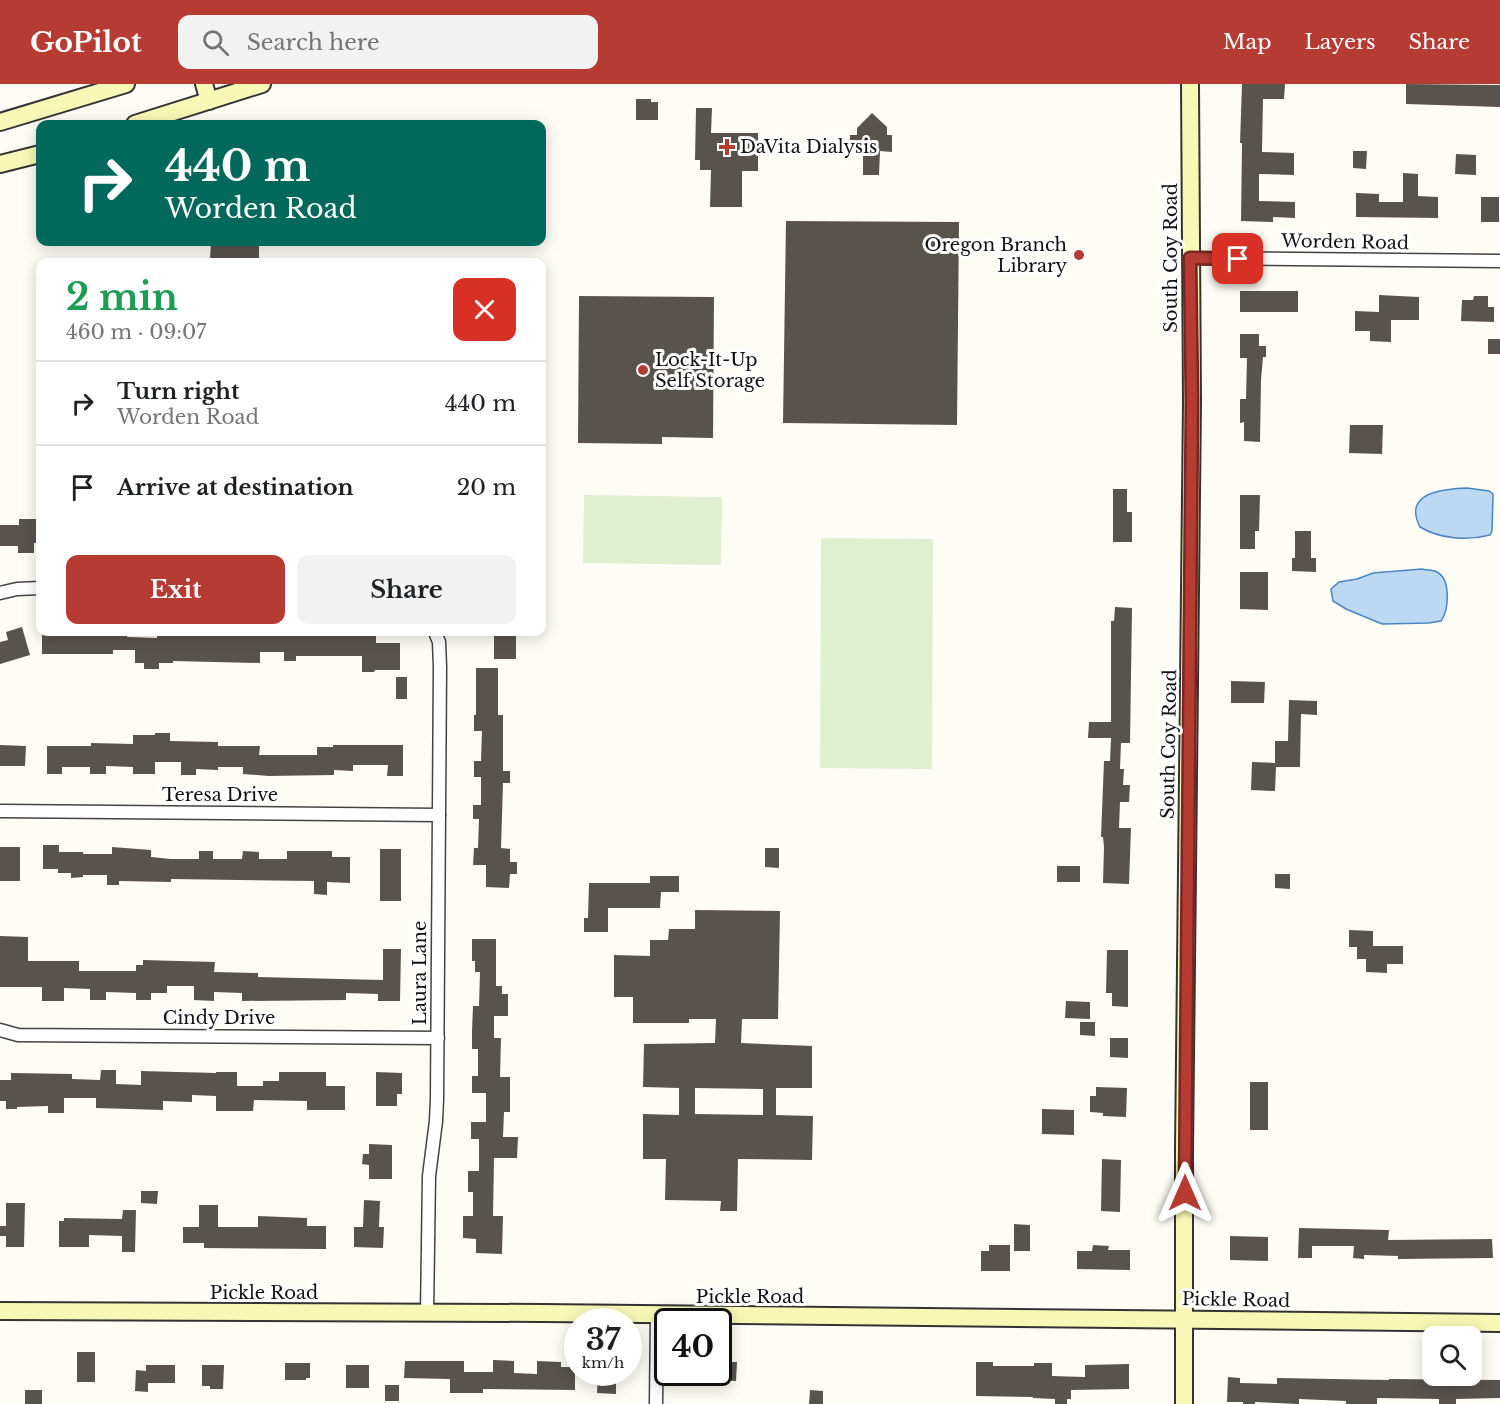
<!DOCTYPE html>
<html lang="en">
<head>
<meta charset="utf-8">
<style>
  body { margin:0; font-family:"Libre Baskerville",serif; background:#f2f2f2; color:#202124; height:100vh; display:flex; flex-direction:column; font-size:22px; white-space:nowrap }
  * { box-sizing:border-box; margin:0 }
  p { font-size:20px; color:#757577 }
  .icon { flex:none; width:33px; height:33px; fill:none; stroke:currentColor; stroke-width:2; stroke-linecap:round; stroke-linejoin:round }
  .map { position:relative; flex:1; overflow:hidden }
  .drawer { position:absolute; left:36px; top:174px; width:510px; height:378px; display:flex; flex-direction:column; background:#fff; border-radius:12px; box-shadow:0 3px 15px #0003 }
  .drawer>* { flex:none }
  .banner { position:absolute; left:36px; top:36px; width:510px; height:126px; border-radius:12px; box-shadow:0 3px 15px #0003; background:#00695c; color:#fff; overflow:hidden }
  .buttons { position:absolute; left:1422px; top:1242px; display:grid; gap:12px }
  .buttons a { display:grid; place-items:center; width:60px; height:60px; border-radius:12px; background:#fff; box-shadow:0 3px 15px #0003; font-size:30px }
  .speed { position:absolute; left:564px; top:1224px; display:flex; gap:12px; font-size:30px; font-weight:700; text-align:center }
  .speed>* { display:grid; place-content:center; width:78px; height:78px; border-radius:50%; background:#fff; box-shadow:0 3px 15px #0003; line-height:1 }
  .speed small { font-size:15px; font-weight:400 }
  .speed .limit { border:3px solid #111; border-radius:9px; background:#fff; color:#111 }
  .pin { position:absolute; display:grid; place-items:center; width:51px; height:51px; color:#fff; margin:-26px; border-radius:12px; box-shadow:0 3px 9px #0006 }
  .me { position:absolute; width:66px; margin:-33px; rotate:0deg; stroke-linejoin:round; filter:drop-shadow(0 0 4px #0008) }
  .turn { display:flex; align-items:center; gap:21px; height:126px; padding:0 30px; font-size:27px }
  .turn .icon { width:78px; height:78px; stroke-width:2.5 }
  .turn b { display:block; font-size:42px; line-height:51px }
  .round { display:grid; place-items:center; flex:none; width:63px; height:63px; border-radius:12px; background:#f2f2f2 }
  .headline { display:flex; align-items:center; justify-content:space-between; height:102px; padding:0 30px }
  h1 { font-size:36px; font-weight:700; line-height:45px; color:#1e9e55 }
  .action { display:flex; gap:12px; margin-top:auto; padding:12px 30px }
  .action a { flex:1; height:69px; border-radius:12px; background:#b63c33; color:#fff; font-size:24px; font-weight:700; line-height:69px; text-align:center }
  .action a+a { background:#f2f2f2; color:#202124 }
  ul { padding:0; list-style:none }
  li { display:flex; align-items:center; gap:18px; height:84px; padding:0 30px; border-top:2px solid #e0e0e0 }
  li div { flex:1 }
  li b { display:block; font-size:22px }
  li em { font-style:normal }
  header { display:flex; align-items:center; gap:36px; box-sizing:border-box; height:84px; padding:0 30px; background:#b63c33; color:#fff }
  header strong { font-size:28px }
  nav { display:flex; gap:33px; margin-inline-start:auto; font-size:21px }
  .search { width:420px; height:54px; background:#f2f2f2; display:flex; align-items:center; gap:15px; box-sizing:border-box; padding:0 21px; border-radius:12px; color:#757577; font-size:22px }
  .map>svg:first-child { display:block }
</style>
</head>
<body>
<header>
<strong>GoPilot</strong>
<div class="search"><svg class="icon" aria-label="search" viewBox="0 0 24 24"><circle cx="10" cy="10" r="6"/><path d="M15 15l6 6"/></svg>Search here</div>
<nav><a>Map</a><a>Layers</a><a>Share</a></nav>
</header>
<div class="map">
<svg width="1500" height="1320" viewBox="0 0 1500 1320">
  <rect width="100%" height="100%" fill="#fefdf5"/>
  <g fill="#e1efd1">
    <path d="M584 411 722 413 721 481 583 479Z"/>
    <path d="M821 454 933 455 932 685 820 684Z"/>
  </g>
  <g fill="#bdd8f2" stroke="#4a85c3" stroke-width="1.5">
    <path d="M1467 404 1489 407 1493 410 1492 447 1490 451C1467 457 1440 455 1420 443 1402 408 1444 405 1467 404Z"/>
    <path d="M1422 485C1426 486 1433 486 1437 488 1451 495 1449 526 1441 537L1429 539 1382 540 1346 525 1333 517 1331 505 1339 498 1357 495 1373 489Z"/>
  </g>
  <g fill="#59534e" fill-rule="evenodd">
    <path d="M1242 0H1285L1284 15H1263L1262 68 1294 69V91L1259 90V117L1295 118V134L1273 133V138L1241 137 1242 59H1240Z"/>
    <path d="M1406 0 1500 1V23L1406 20Z"/>
    <path d="M636 15H651V18H658V36H636Z"/>
    <path d="M696 24H712L711 49H758V87H742V123H710L711 86H700V76H695Z"/>
    <path d="M872 29 887 43V51H892V68L880 67 879 91H863V67H850V51H857V44Z"/>
    <path d="M1353 67H1367L1366 85 1353 84Z"/>
    <path d="M1456 70 1476 71V91L1455 90Z"/>
    <path d="M1403 89 1418 90V112L1438 113V134L1356 133V109L1379 110V118H1403Z"/>
    <rect x="1481" y="113" width="18" height="25"/>
    <path d="M786 137 959 138 957 341 783 339Z"/>
    <path d="M211 158H259V175H210Z"/>
    <rect x="1240" y="207" width="58" height="21"/>
    <path d="M1379 211 1419 213V236H1391V258L1370 257V247H1355V227L1379 228Z"/>
    <path d="M579 212 714 213 713 354 662 353V360L578 359Z"/>
    <path d="M1474 212H1488V223H1494V238L1461 237 1462 216H1473Z"/>
    <path d="M1240 250H1259V262H1266V273H1263L1261 296 1260 358 1244 357V338L1240 339V315H1246L1247 274H1240Z"/>
    <rect x="1488" y="255" width="12" height="15"/>
    <path d="M1350 341H1383L1382 370 1349 369Z"/>
    <path d="M1113 405H1127V428H1132V458H1113Z"/>
    <path d="M1240 411H1260L1259 447H1255V465H1240Z"/>
    <path d="M19 435H40V459H34V469H18V462H0V441H19Z"/>
    <path d="M1295 447H1311V474H1316V488L1292 487V474H1295Z"/>
    <path d="M1240 488H1268V526L1240 525Z"/>
    <path d="M1115 523 1132 524 1130 659H1121L1120 685H1124L1123 701H1130L1129 718H1120L1119 744H1131L1129 800 1103 799 1104 763 1103 753H1101L1104 677H1110L1111 654H1088L1089 638H1111V537H1114Z"/>
    <path d="M22 543 30 571 0 580V558L8 556 6 548Z"/>
    <path d="M42 548H127V553L157 554V548H194V551L244 552V548H305V552H333V548H376V559H400V586H375L374 588H362V572H296V577H284V568H260V579L173 577V579H159V585H144V579H135V566H113V570H42Z"/>
    <rect x="494" y="548" width="22" height="27"/>
    <path d="M476 584H498V631H503V687H510V699H503L501 764 510 765V778H517V790H510L509 804 486 803V781H473L474 764H478L479 735H473V721H481V693H474V677H481L482 647H474V631H476Z"/>
    <rect x="396" y="593" width="11" height="22"/>
    <path d="M1231 597 1265 598 1264 619H1231Z"/>
    <path d="M1289 616 1317 617V631L1301 630 1300 683H1276L1275 707 1251 706 1252 678 1275 679V657H1288Z"/>
    <path d="M155 649H170V657L218 658V662H260L259 671H317V663H333V661H403V692H387L388 681H353V687L334 686V691L269 692 243 690V683H218V686L196 685V691H181V678H155V690H133V683L106 682V690H90V683H62V690H47V662H91V659L133 660V651H155Z"/>
    <path d="M0 661 26 662 25 682H0Z"/>
    <path d="M43 761H59V768H83V770H112V763L151 766V773L171 775H199V767H213V775H242L243 767 259 768V775H287V767H332V773H350V799L327 798V811L314 810V797L171 795V798L119 797V801H107V791H83V793L71 794V789H58V785H43Z"/>
    <rect x="0" y="763" width="20" height="34"/>
    <path d="M765 764H779V784L765 783Z"/>
    <rect x="380" y="765" width="21" height="52"/>
    <rect x="1057" y="782" width="23" height="16"/>
    <path d="M1275 790H1290V805L1275 804Z"/>
    <path d="M650 792H679V808H661L660 824H608V848H584V834H588L589 799H650Z"/>
    <path d="M695 826 780 827 778 935H742L741 959 812 962V1004H776V1031L813 1032 812 1076 738 1075 737 1127H720L721 1117 665 1116 666 1075H643V1030L679 1031V1004L643 1003 644 960 715 959 716 935H689V939H633V913H614V871L650 872V856H668L669 845H695ZM695 1004 763 1005V1031L695 1030Z"/>
    <path d="M1349 846 1373 847V862H1403V880H1387V889L1366 888V875H1357V863H1349Z"/>
    <path d="M0 852 28 853V877H79V887H136V881H143V876L215 878 214 888 258 889V893L383 896V865H401L400 917H378V910L346 909V916L242 917V909L214 908V917L194 916V902H167V909H151V916H136V909L106 908V916H90V905L64 904V917H42V903H0Z"/>
    <path d="M472 855H496V902H502V910H508V932H494V954H501L500 993H510V1028H504L503 1053H518L517 1074H494L493 1132H503L502 1170 476 1169V1155L463 1154V1132H473V1108H468V1087H479V1055H471V1038H486V1009H472V992H478V965H472V947L473 922H479L480 888H475V877H472Z"/>
    <path d="M1107 866H1128V923L1112 922V909H1106Z"/>
    <path d="M1066 917 1090 918V935L1065 934Z"/>
    <path d="M1080 938H1095V952L1080 951Z"/>
    <path d="M1110 954H1128V974L1110 973Z"/>
    <path d="M101 986H116V1000L141 1001V987L216 989V988H237V1002H263V997H279V988H326V1002H345V1026H307V1017L254 1016 253 1027H216V1012L192 1011V1018L163 1017V1026L96 1024V1014H64V1029H48V1022L17 1023V1025H6V1017H0V996H11V989L72 990V995L100 996Z"/>
    <path d="M376 988 402 989V1010H397V1022H376Z"/>
    <rect x="1250" y="998" width="18" height="48"/>
    <path d="M1096 1003 1127 1004 1126 1033 1103 1032V1029L1090 1028V1012H1096Z"/>
    <path d="M1042 1025 1074 1026V1051L1042 1050Z"/>
    <path d="M369 1060 392 1061V1095H369V1081L362 1080 363 1070H369Z"/>
    <path d="M1102 1075 1121 1076 1120 1128 1101 1127Z"/>
    <path d="M141 1107H158L157 1120 141 1119Z"/>
    <path d="M364 1116 380 1117 379 1143H384L383 1164 354 1163V1143H363Z"/>
    <path d="M6 1119H25L24 1163H6V1152H0V1142H6Z"/>
    <path d="M199 1121H218V1143H258V1132L307 1134V1142H326V1165L204 1164V1159H183V1143H199Z"/>
    <path d="M123 1126H136L135 1168H122V1152L89 1151V1163H59V1137H64V1134L122 1135Z"/>
    <path d="M1014 1140 1030 1141V1167H1014Z"/>
    <path d="M1299 1144 1389 1146 1388 1156 1492 1155 1493 1174 1398 1175V1172L1364 1171V1175L1353 1174 1354 1162H1312V1174H1298Z"/>
    <path d="M1230 1152 1268 1153V1177L1230 1176Z"/>
    <path d="M989 1161H1010V1187H981V1167H989Z"/>
    <path d="M1093 1161 1109 1162 1108 1166H1130V1186L1077 1185V1167H1092Z"/>
    <rect x="77" y="1268" width="18" height="30"/>
    <path d="M493 1276 514 1277V1289L537 1290V1277L561 1278V1283H575V1306L483 1305V1309H450V1295L404 1294 405 1277H464V1288H493Z"/>
    <path d="M718 1278H737L736 1297 718 1296Z"/>
    <path d="M976 1278H993V1282H1034V1279H1052V1292L1085 1293V1281L1129 1280V1305L1071 1306V1315H1067V1320H1055V1315L1033 1314V1313L976 1312Z"/>
    <path d="M285 1279H310V1294H306V1296H285Z"/>
    <path d="M146 1281H175V1299H148V1308L135 1307 136 1286 146 1287Z"/>
    <path d="M202 1281H224L223 1305H210V1302H202Z"/>
    <rect x="346" y="1281" width="23" height="23"/>
    <path d="M598 1288H616V1310L597 1309Z"/>
    <path d="M1228 1293 1240 1294V1299L1277 1300V1294L1389 1296V1295L1500 1296V1314L1456 1315V1320H1439V1315L1377 1314V1320H1346V1317L1299 1315V1320L1255 1318V1320H1243V1318H1227Z"/>
    <rect x="385" y="1301" width="14" height="16"/>
    <rect x="25" y="1306" width="17" height="14"/>
    <path d="M810 1306 823 1307V1320H809Z"/>
  </g>
  <g fill="none" stroke-linecap="round" stroke-linejoin="round">
    <defs>
      <g id="street">
        <path d="M1190 174 1500 177"/>
        <path d="M0 509 17 505 40 504"/>
        <path d="M0 727 439 731"/>
        <path d="M0 946 18 951 438 954"/>
        <path d="M427 1230 429 1092 436 1037 437 1015 440 583 439 558 435 548"/>
        <path d="M656 1320 657 1231"/>
      </g>
      <g id="secondary">
        <path d="M204 0 209 17"/>
        <path d="M0 38 126 0"/>
        <path d="M135 40 262 0"/>
        <path d="M0 80 40 70"/>
        <path d="M0 1227 542 1229 1500 1239"/>
        <path d="M1184 1320V1067L1192 318 1190 0"/>
      </g>
    </defs>
    <use href="#street" stroke="#444" stroke-width="15"/>
    <use href="#secondary" stroke="#333" stroke-width="20"/>
    <use href="#street" stroke="#fff" stroke-width="12"/>
    <use href="#secondary" stroke="#f8f8b6" stroke-width="16"/>
  </g>
  <g fill="none" stroke-linecap="round" stroke-linejoin="round">
    <defs>
      <path id="route" d="M1185 1109 1192 318 1190 174 1238 175"/>
    </defs>
    <use href="#route" stroke="#762721" stroke-width="15"/>
    <use href="#route" stroke="#b63c33" stroke-width="10"/>
  </g>
  <g fill="#b63c33" stroke="#fff" stroke-width="2">
    <path d="M724 54h6v6h6v6h-6v6h-6v-6h-6v-6h6z"/>
    <circle cx="1079" cy="171" r="6"/>
    <circle cx="643" cy="286" r="6"/>
  </g>
  <g text-anchor="middle" dominant-baseline="central" stroke-width="6" stroke-linejoin="round" paint-order="stroke">
    <g font-size="18" fill="#111" stroke="#fff" text-anchor="start">
      <text x="740" y="63">DaVita Dialysis</text>
      <text x="1067" y="161" text-anchor="end">Oregon Branch<tspan x="1067" dy="21">Library</tspan></text>
      <text x="655" y="276">Lock-It-Up<tspan x="655" dy="21">Self Storage</tspan></text>
    </g>
    <g font-size="18" fill="#111" stroke="#fff">
      <text transform="translate(1345 158) rotate(1)">Worden Road</text>
      <text transform="translate(1171 174) rotate(-90)">South Coy Road</text>
      <text transform="translate(1169 660) rotate(-89)">South Coy Road</text>
      <text x="220" y="711">Teresa Drive</text>
      <text transform="translate(420 889) rotate(-90)">Laura Lane</text>
      <text x="219" y="934">Cindy Drive</text>
      <text x="264" y="1209">Pickle Road</text>
      <text x="750" y="1213">Pickle Road</text>
      <text transform="translate(1236 1216) rotate(1)">Pickle Road</text>
    </g>
  </g>
</svg>
<div class="buttons">
<a><svg class="icon" aria-label="search" viewBox="0 0 24 24"><circle cx="10" cy="10" r="6"/><path d="M15 15l6 6"/></svg></a>
</div>
<div class="speed"><div>37<small>km/h</small></div><div class="limit">40</div></div>
<div class="pin" style="left:1238px;top:175px;background:#d93025"><svg class="icon" aria-label="arrive" viewBox="0 0 24 24"><path d="M6 21V4h12l-3 4 3 4H6"/></svg></div>
<svg class="me" style="left:1185px;top:1109px" viewBox="-20 -20 40 40"><path d="M0-17L14 15 0 8-14 15z" fill="#b63c33" stroke="#fff" stroke-width="4"/></svg>
<div class="banner">
<div class="turn"><svg class="icon" aria-label="right" viewBox="0 0 24 24"><path d="M7 20v-9h11M14 6l5 5-5 5"/></svg><div><b>440 m</b>Worden Road</div></div>
</div>
<section class="drawer">
<div class="headline"><div><h1>2 min</h1><p>460 m · 09:07</p></div><a class="round" style="background:#d93025;color:#fff"><svg class="icon" aria-label="close" viewBox="0 0 24 24"><path d="M6 6l12 12M18 6L6 18"/></svg></a></div>
<ul>
<li><svg class="icon" aria-label="right" viewBox="0 0 24 24"><path d="M7 20v-9h11M14 6l5 5-5 5"/></svg><div><b>Turn right</b><p>Worden Road</p></div><em>440 m</em></li>
<li><svg class="icon" aria-label="arrive" viewBox="0 0 24 24"><path d="M6 21V4h12l-3 4 3 4H6"/></svg><div><b>Arrive at destination</b></div><em>20 m</em></li>
</ul>
<div class="action"><a>Exit</a><a>Share</a></div>
</section>
</div>
</body>
</html>
